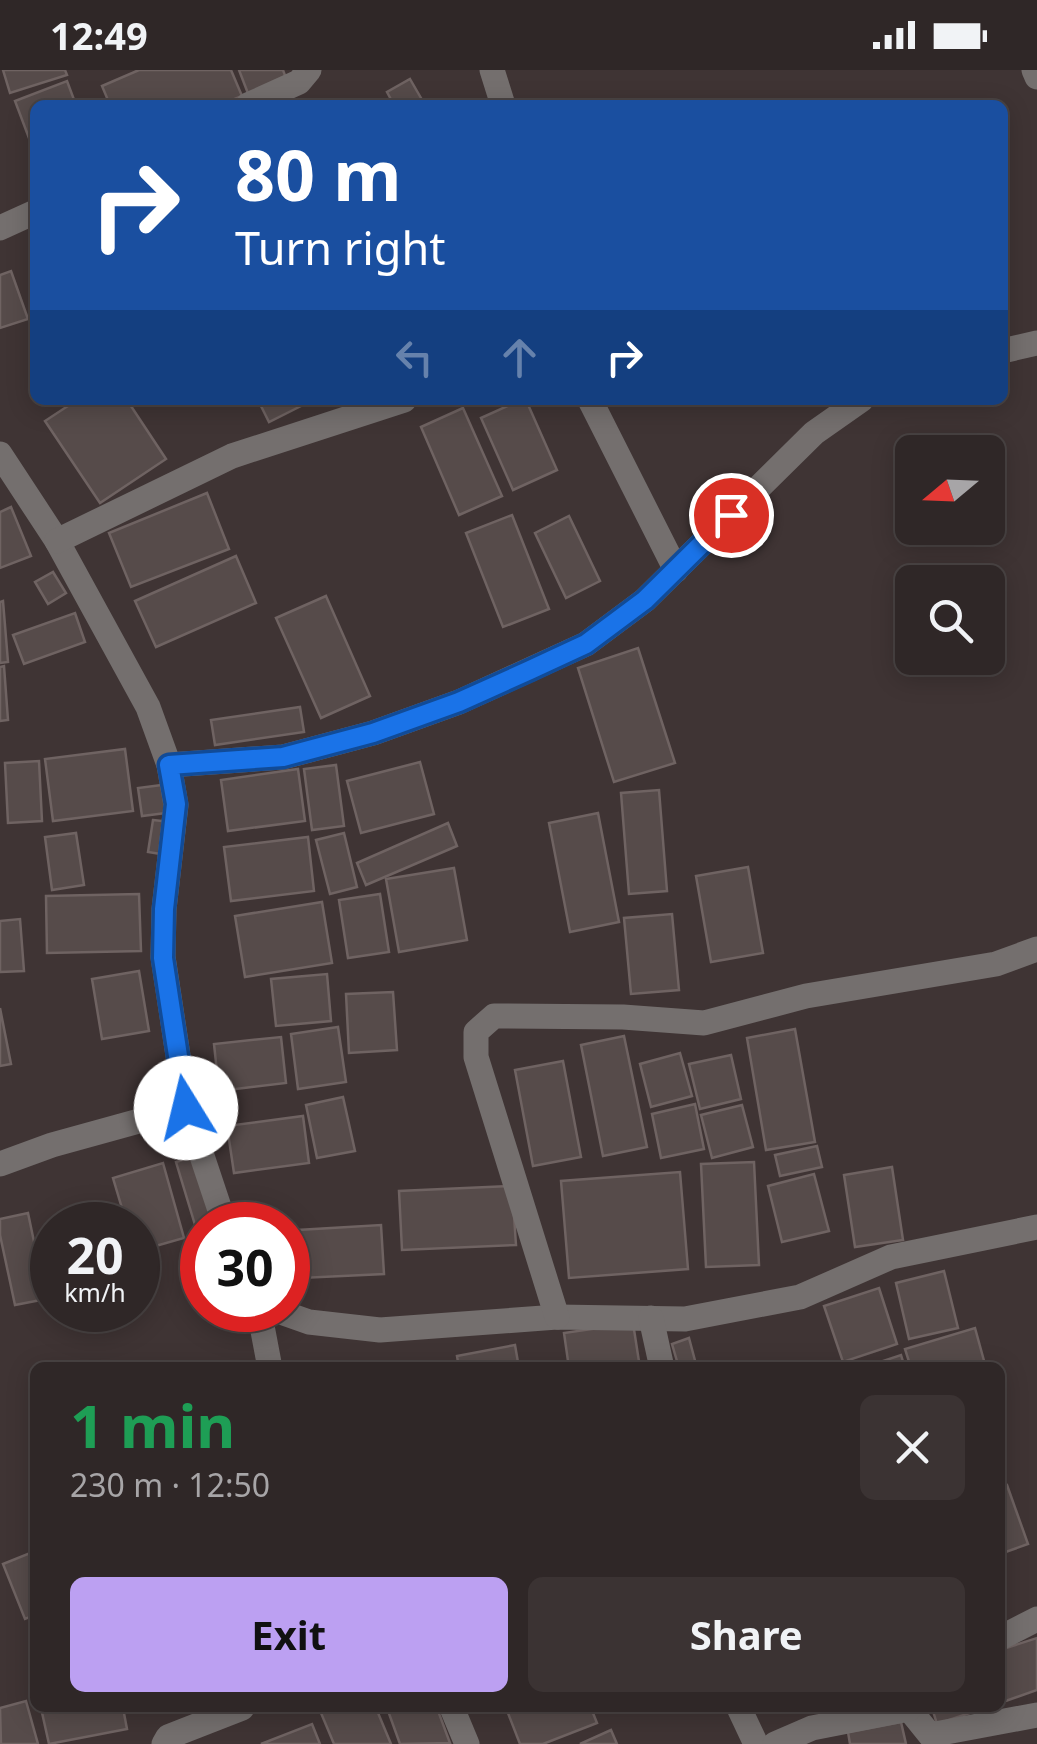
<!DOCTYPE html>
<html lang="en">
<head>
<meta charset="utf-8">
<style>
  body { margin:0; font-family:"Noto Sans",sans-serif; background:#3b3333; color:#f1f3f6; height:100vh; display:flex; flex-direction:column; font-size:38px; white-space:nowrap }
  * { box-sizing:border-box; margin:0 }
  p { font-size:32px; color:#a7a5a7 }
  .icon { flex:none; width:55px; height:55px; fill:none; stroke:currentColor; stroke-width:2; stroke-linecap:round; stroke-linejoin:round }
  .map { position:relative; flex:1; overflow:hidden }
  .drawer { position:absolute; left:30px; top:1292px; width:975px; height:350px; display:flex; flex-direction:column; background:#2f2727; border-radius:15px; box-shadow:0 5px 25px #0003,0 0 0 2px #4a4444 }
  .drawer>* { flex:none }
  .banner { position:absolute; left:30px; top:30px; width:978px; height:305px; border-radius:15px; box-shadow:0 5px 25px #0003,0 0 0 2px #4a4444; background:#1a4fa0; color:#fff; overflow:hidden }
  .needle { width:65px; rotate:251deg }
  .tools { position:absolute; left:895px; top:365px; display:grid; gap:20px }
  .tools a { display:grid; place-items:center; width:110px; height:110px; border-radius:15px; background:#2f2727; box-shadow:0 5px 25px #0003,0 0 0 2px #4a4444; font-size:50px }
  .speed { position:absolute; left:30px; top:1132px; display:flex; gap:20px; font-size:50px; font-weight:700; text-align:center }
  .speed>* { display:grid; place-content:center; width:130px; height:130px; border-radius:50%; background:#2f2727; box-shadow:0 5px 25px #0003,0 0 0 2px #4a4444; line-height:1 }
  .speed small { font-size:25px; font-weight:400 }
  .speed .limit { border:15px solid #d22; background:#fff; color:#111 }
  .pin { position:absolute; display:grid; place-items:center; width:85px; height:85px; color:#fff; margin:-42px; border:5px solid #fff; border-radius:50%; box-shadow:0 2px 10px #0007 }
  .me { position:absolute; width:110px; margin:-55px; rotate:351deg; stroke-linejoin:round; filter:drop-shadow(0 0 8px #0008) }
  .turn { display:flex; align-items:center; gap:35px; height:210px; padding:0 40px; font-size:45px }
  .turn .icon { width:130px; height:130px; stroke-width:2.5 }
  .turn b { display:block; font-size:70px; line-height:85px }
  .lanes { display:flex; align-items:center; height:95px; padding:0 40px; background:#0003; justify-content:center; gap:50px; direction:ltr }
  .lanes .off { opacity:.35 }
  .round { display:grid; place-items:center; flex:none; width:105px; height:105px; border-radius:15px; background:#3b3333 }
  .head { display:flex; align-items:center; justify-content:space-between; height:170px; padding:0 40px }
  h1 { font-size:60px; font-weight:700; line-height:75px; color:#1e9e55 }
  .action { display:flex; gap:20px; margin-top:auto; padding:20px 40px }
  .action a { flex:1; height:115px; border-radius:15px; background:#bca0f2; color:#111; font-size:40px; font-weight:700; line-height:115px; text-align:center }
  .action a+a { background:#3b3333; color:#f1f3f6 }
  .status { display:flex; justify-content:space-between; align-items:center; height:70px; padding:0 50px; background:#2f2727; direction:ltr }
  .status svg { height:28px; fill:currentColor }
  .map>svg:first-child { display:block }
</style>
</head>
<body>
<div class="status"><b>12:49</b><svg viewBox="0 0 49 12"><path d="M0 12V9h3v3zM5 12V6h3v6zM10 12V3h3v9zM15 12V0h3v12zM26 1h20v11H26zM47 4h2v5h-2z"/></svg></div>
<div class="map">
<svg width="1037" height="1674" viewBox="0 0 1037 1674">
  <rect width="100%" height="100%" fill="#3f3434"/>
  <g fill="#564b4a" stroke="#6f6362" stroke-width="2.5">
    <path d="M3 0H65L67 5 10 23Z"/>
    <path d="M139 0H231L242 26 220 35H110L102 16Z"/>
    <path d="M239 0H283L287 11 249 26Z"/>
    <path d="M410 9 425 35H394L387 22Z"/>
    <path d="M67 11 76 35H35V84L15 31Z"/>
    <path d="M11 201 28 249 0 258V205Z"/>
    <path d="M77 330H127L166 389 100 433 45 351Z"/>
    <path d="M258 330H313L269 352Z"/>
    <path d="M521 330H526L557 400 513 420 481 348Z"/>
    <path d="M463 338 502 426 459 445 421 357Z"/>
    <path d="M207 423 229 479 131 517 109 463Z"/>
    <path d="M11 437 31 486 0 498V442Z"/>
    <path d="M512 445 549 539 503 557 466 463Z"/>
    <path d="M569 446 600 511 566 528 535 463Z"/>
    <path d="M236 486 256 533 156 577 135 531Z"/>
    <path d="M53 502 66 523 48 534 35 512Z"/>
    <path d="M326 526 370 626 321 648 276 548Z"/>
    <path d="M3 531 8 592 0 593V532Z"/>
    <path d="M75 543 85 572 24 594 13 565Z"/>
    <path d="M638 578 675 693 614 712 578 598Z"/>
    <path d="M4 596 8 650 0 651V597Z"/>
    <path d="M300 637 304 662 215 675 211 650Z"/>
    <path d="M125 679 133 741 53 751 45 689Z"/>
    <path d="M39 691 42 751 8 753 5 693Z"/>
    <path d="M420 692 434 744 361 763 347 711Z"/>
    <path d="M336 695 344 756 312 760 304 699Z"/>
    <path d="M298 699 305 751 228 761 221 710Z"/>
    <path d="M170 714 174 742 142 746 138 718Z"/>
    <path d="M659 720 667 821 629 824 621 723Z"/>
    <path d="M598 743 619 852 570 862 549 753Z"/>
    <path d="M153 750 172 752 167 785 148 782Z"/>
    <path d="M448 753 457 776 366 815 357 793Z"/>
    <path d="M76 763 84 815 52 820 45 767Z"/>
    <path d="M344 763 357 817 330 824 316 770Z"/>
    <path d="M308 767 314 821 231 831 224 777Z"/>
    <path d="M748 797 763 883 711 892 696 806Z"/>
    <path d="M454 798 467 870 399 882 386 809Z"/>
    <path d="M139 824 141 881 47 883 46 826Z"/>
    <path d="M380 824 389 882 348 888 339 830Z"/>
    <path d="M322 832 332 893 245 907 235 846Z"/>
    <path d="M672 844 679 920 631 924 624 848Z"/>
    <path d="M20 849 24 901 0 902V851Z"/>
    <path d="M139 901 149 961 102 969 92 909Z"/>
    <path d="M327 904 331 951 276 956 271 909Z"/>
    <path d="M393 922 397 980 349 983 346 924Z"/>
    <path d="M0 938 11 994 0 996Z"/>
    <path d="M338 957 346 1012 298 1019 291 964Z"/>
    <path d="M795 959 815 1072 766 1080 747 968Z"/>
    <path d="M624 966 647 1077 603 1086 581 975Z"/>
    <path d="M281 967 286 1013 219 1021 214 974Z"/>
    <path d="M680 983 692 1026 651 1037 640 994Z"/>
    <path d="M731 985 741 1029 700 1039 689 994Z"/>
    <path d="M563 991 581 1087 533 1096 515 1000Z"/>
    <path d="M343 1027 355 1081 317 1088 306 1035Z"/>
    <path d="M695 1034 704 1079 661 1088 652 1044Z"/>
    <path d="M742 1035 753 1077 712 1088 701 1045Z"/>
    <path d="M303 1046 309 1093 234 1103 227 1056Z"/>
    <path d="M817 1076 822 1097 780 1106 775 1085Z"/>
    <path d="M194 1086 215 1155H202V1178L176 1092Z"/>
    <path d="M754 1092 759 1195 706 1197 701 1094Z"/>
    <path d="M163 1093 184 1168 138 1181V1155H127L113 1108Z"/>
    <path d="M892 1097 903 1170 855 1177 844 1105Z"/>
    <path d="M680 1102 688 1199 569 1208 561 1111Z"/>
    <path d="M814 1104 829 1161 782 1172 768 1116Z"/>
    <path d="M512 1116 516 1175 402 1180 399 1121Z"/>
    <path d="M28 1143 46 1229 15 1235 0 1165V1149Z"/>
    <path d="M381 1155 384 1204 301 1208 298 1160Z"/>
    <path d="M944 1201 958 1258 909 1269 896 1213Z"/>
    <path d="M879 1218 897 1274 843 1292 824 1236Z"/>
    <path d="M633 1253 640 1298H569L564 1263Z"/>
    <path d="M975 1258 986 1298H911L905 1279Z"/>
    <path d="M689 1268 697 1298H679L672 1274Z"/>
    <path d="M515 1275 519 1298H459L457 1286Z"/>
    <path d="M901 1285 905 1298H862Z"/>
    <path d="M1007 1415 1028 1474 1000 1484V1417Z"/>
    <path d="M35 1481V1545L25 1549 3 1494Z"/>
    <path d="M1037 1568V1620L1000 1633V1580Z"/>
    <path d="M26 1631 38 1674H1L0 1638Z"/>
    <path d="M41 1638H123L127 1659 49 1674Z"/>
    <path d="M334 1638H376L391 1674H334L321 1643Z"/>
    <path d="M387 1638H437L450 1673 400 1674Z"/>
    <path d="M506 1638H591L597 1653 543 1674H520Z"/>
    <path d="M932 1638H985L937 1654Z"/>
    <path d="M901 1652 906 1674H850L848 1662Z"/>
    <path d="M312 1654 320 1674H261Z"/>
    <path d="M611 1660 617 1674H580Z"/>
  </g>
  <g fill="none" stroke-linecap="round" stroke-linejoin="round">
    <g stroke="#746f6e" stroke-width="25">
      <path d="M492 0 503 35"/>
      <path d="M1034 0 1037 7"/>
      <path d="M248 35 299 12 309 0"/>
      <path d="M0 158 35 142"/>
      <path d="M1002 281 1037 273"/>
      <path d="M590 330 676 500"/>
      <path d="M0 384 57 471 148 637 169 695 176 735 164 839 163 887 186 1038 225 1155"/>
      <path d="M57 471 232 386 404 330"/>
      <path d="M169 695 283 687 373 663 459 632 586 574 645 530 814 363 861 330"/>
      <path d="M0 1094 52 1075 186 1038"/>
      <path d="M259 1240 270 1298"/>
      <path d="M275 1240 309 1252 380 1260 557 1247 685 1249 800 1227 891 1187 1037 1157"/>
      <path d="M557 1247 476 987V962L494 946 623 947 704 953 806 926 996 894 1037 879"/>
      <path d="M651 1248 662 1298"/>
      <path d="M1000 1568 1037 1549"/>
      <path d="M452 1638 467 1674"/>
      <path d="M739 1638 756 1674"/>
      <path d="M909 1639 930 1665 1037 1645"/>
      <path d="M164 1674 168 1667 242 1638"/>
      <path d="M775 1674 812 1658 909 1639"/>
    </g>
  </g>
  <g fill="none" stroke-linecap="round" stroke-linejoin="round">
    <defs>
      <path id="route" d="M186 1038 163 888 164 839 176 734 169 695 283 687 373 663 459 632 530 600 586 574 645 530 731 445"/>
    </defs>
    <use href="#route" stroke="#114b97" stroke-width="25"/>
    <use href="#route" stroke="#1a73e8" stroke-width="18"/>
  </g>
</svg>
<div class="tools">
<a><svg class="needle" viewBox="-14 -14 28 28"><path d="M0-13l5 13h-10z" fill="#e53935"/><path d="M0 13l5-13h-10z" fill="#a7a5a7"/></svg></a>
<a><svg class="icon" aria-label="search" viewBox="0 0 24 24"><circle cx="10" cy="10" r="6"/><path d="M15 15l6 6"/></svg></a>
</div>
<div class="speed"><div>20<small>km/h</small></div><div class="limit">30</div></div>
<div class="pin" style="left:731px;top:445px;background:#d93025"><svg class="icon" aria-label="arrive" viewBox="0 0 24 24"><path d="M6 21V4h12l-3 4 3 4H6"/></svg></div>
<svg class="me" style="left:186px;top:1038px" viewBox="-20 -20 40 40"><circle r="19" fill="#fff"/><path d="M0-13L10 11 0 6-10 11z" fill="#1a73e8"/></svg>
<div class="banner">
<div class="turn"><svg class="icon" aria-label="right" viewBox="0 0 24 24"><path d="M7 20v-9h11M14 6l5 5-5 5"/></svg><div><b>80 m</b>Turn right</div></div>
<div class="lanes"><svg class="icon off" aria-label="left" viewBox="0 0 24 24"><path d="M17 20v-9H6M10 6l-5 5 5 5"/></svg><svg class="icon off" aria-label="ahead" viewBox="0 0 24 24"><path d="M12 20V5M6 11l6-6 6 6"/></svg><svg class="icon" aria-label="right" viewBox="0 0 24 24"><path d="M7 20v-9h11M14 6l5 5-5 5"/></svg></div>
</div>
<section class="drawer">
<div class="head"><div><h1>1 min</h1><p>230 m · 12:50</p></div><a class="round"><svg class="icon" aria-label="close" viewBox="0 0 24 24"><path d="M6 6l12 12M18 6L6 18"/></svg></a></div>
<div class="action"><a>Exit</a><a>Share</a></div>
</section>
</div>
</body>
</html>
